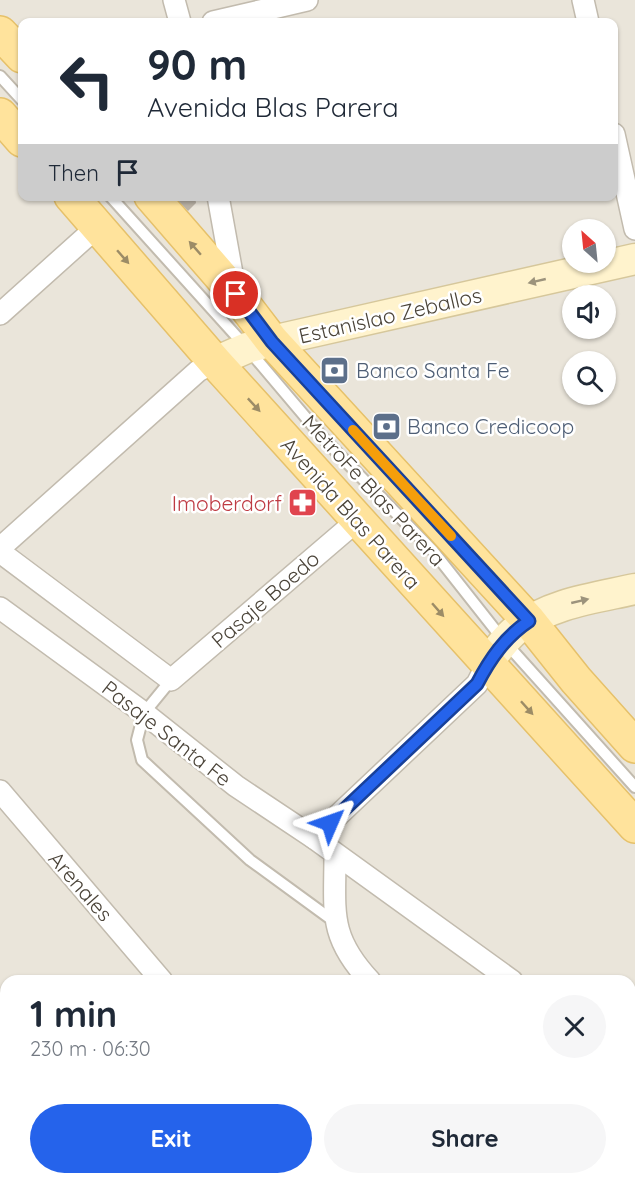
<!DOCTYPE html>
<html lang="en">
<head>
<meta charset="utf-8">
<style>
  body { margin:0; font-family:Quicksand,sans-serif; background:#f6f6f7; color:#1f2937; height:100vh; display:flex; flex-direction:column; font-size:22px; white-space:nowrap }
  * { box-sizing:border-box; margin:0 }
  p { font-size:20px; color:#747a83 }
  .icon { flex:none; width:33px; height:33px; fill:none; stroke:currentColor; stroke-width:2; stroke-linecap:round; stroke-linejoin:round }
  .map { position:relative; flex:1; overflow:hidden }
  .side { position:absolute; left:0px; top:975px; width:636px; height:210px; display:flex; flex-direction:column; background:#fff; border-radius:18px 18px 0 0; box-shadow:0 2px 4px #0004 }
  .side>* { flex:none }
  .guide { position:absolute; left:18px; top:18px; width:600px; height:183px; border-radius:12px; box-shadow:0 2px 4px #0004; background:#fff; color:#1f2937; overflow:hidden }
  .needle { width:39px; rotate:333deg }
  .controls { position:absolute; left:562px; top:219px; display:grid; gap:12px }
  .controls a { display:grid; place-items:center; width:54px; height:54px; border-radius:50%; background:#fff; box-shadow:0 2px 4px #0004; font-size:30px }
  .pin { position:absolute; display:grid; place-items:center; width:51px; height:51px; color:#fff; margin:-26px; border:3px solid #fff; border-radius:50%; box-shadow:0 2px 6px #0007 }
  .me { position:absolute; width:66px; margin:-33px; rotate:47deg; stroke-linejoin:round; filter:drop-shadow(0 0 4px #0008) }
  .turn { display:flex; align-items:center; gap:21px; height:126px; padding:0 30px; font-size:27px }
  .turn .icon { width:78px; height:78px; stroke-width:2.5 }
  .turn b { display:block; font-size:42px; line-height:51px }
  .then { display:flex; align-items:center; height:57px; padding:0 30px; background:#0003; gap:12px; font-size:22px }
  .round { display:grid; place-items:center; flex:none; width:63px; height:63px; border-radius:32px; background:#f6f6f7 }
  .head { display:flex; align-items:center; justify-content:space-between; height:102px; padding:0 30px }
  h1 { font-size:36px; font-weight:800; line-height:45px }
  .primary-button { display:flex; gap:12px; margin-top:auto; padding:12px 30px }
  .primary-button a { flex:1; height:69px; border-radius:36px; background:#2563eb; color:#fff; font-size:24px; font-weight:800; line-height:69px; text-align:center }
  .primary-button a+a { background:#f6f6f7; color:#1f2937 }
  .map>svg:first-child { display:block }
</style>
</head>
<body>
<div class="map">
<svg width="635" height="1185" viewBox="0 0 635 1185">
  <rect width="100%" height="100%" fill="#f6f3ec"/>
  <path fill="#eae5da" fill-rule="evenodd" d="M0 0H635V1185H0ZM22 22H614V196H22ZM573 230H606V262H573ZM573 296H606V328H573ZM573 362H606V394H573ZM6 981H630V1179H6Z"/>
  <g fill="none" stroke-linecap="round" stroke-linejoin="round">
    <defs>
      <g id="lane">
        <path d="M0 76 22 100"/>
        <path d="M110 196 247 348 324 439 433 551 504 641 635 787"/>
        <path d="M171 680 144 713 137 740 142 760 250 860 335 922"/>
      </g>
      <g id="street">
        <path d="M174 0 180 22"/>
        <path d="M583 0 588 22"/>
        <path d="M213 22 307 0"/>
        <path d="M614 134 635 229"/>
        <path d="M218 196 235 290"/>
        <path d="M0 314 97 227"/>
        <path d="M0 548 198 371 215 362"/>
        <path d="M0 552 171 680 359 519"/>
        <path d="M0 608 144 713 236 786 314 838 512 981"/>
        <path d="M0 791 162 981"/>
        <path d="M314 838 477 684 487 664"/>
        <path d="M335 854C335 912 328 936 370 981"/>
        <path d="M630 1065 635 1069"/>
        <path d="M0 1073 6 1080"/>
        <path d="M630 1164 635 1167"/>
        <path d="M90 1179 95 1185"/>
        <path d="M331 1179 336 1185"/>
      </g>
      <g id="secondary">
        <path d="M215 362 247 348 272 341 635 259"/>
        <path d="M487 664C496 652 505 638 517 629 551 603 595 598 635 589"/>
      </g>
      <g id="primary">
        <path d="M0 33 22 56"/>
        <path d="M0 115 22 140"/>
        <path d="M71 196 215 362 635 826"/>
        <path d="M151 196 236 294 272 341 529 621 576 680 635 746"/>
      </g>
    </defs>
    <use href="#lane" stroke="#c2bbae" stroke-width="14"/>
    <use href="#street" stroke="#c2bbae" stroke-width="24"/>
    <use href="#secondary" stroke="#d6c79b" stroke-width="33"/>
    <use href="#primary" stroke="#e6c16a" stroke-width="36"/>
    <use href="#lane" stroke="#fff" stroke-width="10"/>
    <use href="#street" stroke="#fff" stroke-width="21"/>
    <use href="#secondary" stroke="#fff3cd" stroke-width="30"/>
    <use href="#primary" stroke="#ffe39c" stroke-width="33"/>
  </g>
  <path fill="#bab2a6" d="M174 196H195L196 203 188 211Z"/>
  <defs><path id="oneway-solid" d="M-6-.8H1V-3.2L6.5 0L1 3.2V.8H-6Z" transform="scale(1.5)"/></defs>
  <g fill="#9c8c66">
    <use href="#oneway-solid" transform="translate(195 248) rotate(-131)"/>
    <use href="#oneway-solid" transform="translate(123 257) rotate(49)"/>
    <use href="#oneway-solid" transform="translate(254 405) rotate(47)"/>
    <use href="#oneway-solid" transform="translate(438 610) rotate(49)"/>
    <use href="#oneway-solid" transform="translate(527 708) rotate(48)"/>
  </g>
  <g fill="#9c937c">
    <use href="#oneway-solid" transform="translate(537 281) rotate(167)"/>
    <use href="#oneway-solid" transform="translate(580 601) rotate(-13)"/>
  </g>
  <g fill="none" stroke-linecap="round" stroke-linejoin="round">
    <defs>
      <path id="route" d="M236 294 272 342 529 621C505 637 490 659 477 684L330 823"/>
    </defs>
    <use href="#route" stroke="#184099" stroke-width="15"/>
    <use href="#route" stroke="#2563eb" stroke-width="10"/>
    <path stroke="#f59e0b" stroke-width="10" d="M353 430 451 536"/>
  </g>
  <defs>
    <symbol id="bank-square" viewBox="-11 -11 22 22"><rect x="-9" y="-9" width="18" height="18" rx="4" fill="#5c6f8a" stroke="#fff"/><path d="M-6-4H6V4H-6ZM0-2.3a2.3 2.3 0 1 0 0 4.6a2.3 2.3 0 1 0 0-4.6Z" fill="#fff"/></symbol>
    <symbol id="pharmacy-square" viewBox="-11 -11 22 22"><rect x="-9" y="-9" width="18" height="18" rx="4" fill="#e0444e" stroke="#fff"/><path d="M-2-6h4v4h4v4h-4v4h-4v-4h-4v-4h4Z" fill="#fff"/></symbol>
  </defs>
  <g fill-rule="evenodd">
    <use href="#bank-square" x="318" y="354" width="33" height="33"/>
    <use href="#bank-square" x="370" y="410" width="33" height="33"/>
    <use href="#pharmacy-square" x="286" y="486" width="33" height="33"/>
  </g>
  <g text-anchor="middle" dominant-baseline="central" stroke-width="5" stroke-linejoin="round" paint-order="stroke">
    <g font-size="21" fill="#4b4439" stroke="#fff">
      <text transform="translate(390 315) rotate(-13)">Estanislao Zeballos</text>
      <text transform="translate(374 490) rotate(47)">MetroFe Blas Parera</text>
      <text transform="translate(351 513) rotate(48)">Avenida Blas Parera</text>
      <text transform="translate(265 599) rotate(-41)">Pasaje Boedo</text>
      <text transform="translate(167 733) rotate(38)">Pasaje Santa Fe</text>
      <text transform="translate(81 886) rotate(49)">Arenales</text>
    </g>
    <g font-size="21" fill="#4e5e75" stroke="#fff" text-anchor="start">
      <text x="356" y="370">Banco Santa Fe</text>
      <text x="407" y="426">Banco Credicoop</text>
    </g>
    <g font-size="21" fill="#be3a42" stroke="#fff" text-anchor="end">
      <text x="282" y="503">Imoberdorf</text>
    </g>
  </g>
</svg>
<div class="controls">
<a><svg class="needle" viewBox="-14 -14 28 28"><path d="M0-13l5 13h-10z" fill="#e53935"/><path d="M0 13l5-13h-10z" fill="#747a83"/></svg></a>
<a><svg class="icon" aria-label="sound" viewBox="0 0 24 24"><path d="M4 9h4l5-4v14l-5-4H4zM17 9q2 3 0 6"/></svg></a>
<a><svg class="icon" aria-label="search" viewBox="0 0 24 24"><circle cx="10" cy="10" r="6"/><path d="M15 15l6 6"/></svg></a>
</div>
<div class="pin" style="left:236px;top:294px;background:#d93025"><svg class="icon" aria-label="arrive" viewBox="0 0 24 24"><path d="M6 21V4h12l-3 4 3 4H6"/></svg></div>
<svg class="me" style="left:330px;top:823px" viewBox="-20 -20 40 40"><path d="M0-17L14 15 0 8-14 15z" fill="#2563eb" stroke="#fff" stroke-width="4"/></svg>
<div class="guide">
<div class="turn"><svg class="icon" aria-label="left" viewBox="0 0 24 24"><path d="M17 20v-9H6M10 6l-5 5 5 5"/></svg><div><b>90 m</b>Avenida Blas Parera</div></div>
<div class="then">Then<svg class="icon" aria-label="arrive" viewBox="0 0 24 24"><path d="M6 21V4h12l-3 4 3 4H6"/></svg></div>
</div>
<section class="side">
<div class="head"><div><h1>1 min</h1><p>230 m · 06:30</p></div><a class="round"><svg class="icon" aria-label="close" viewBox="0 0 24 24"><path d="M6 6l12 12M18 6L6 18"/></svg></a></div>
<div class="primary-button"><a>Exit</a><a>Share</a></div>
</section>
</div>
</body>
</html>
